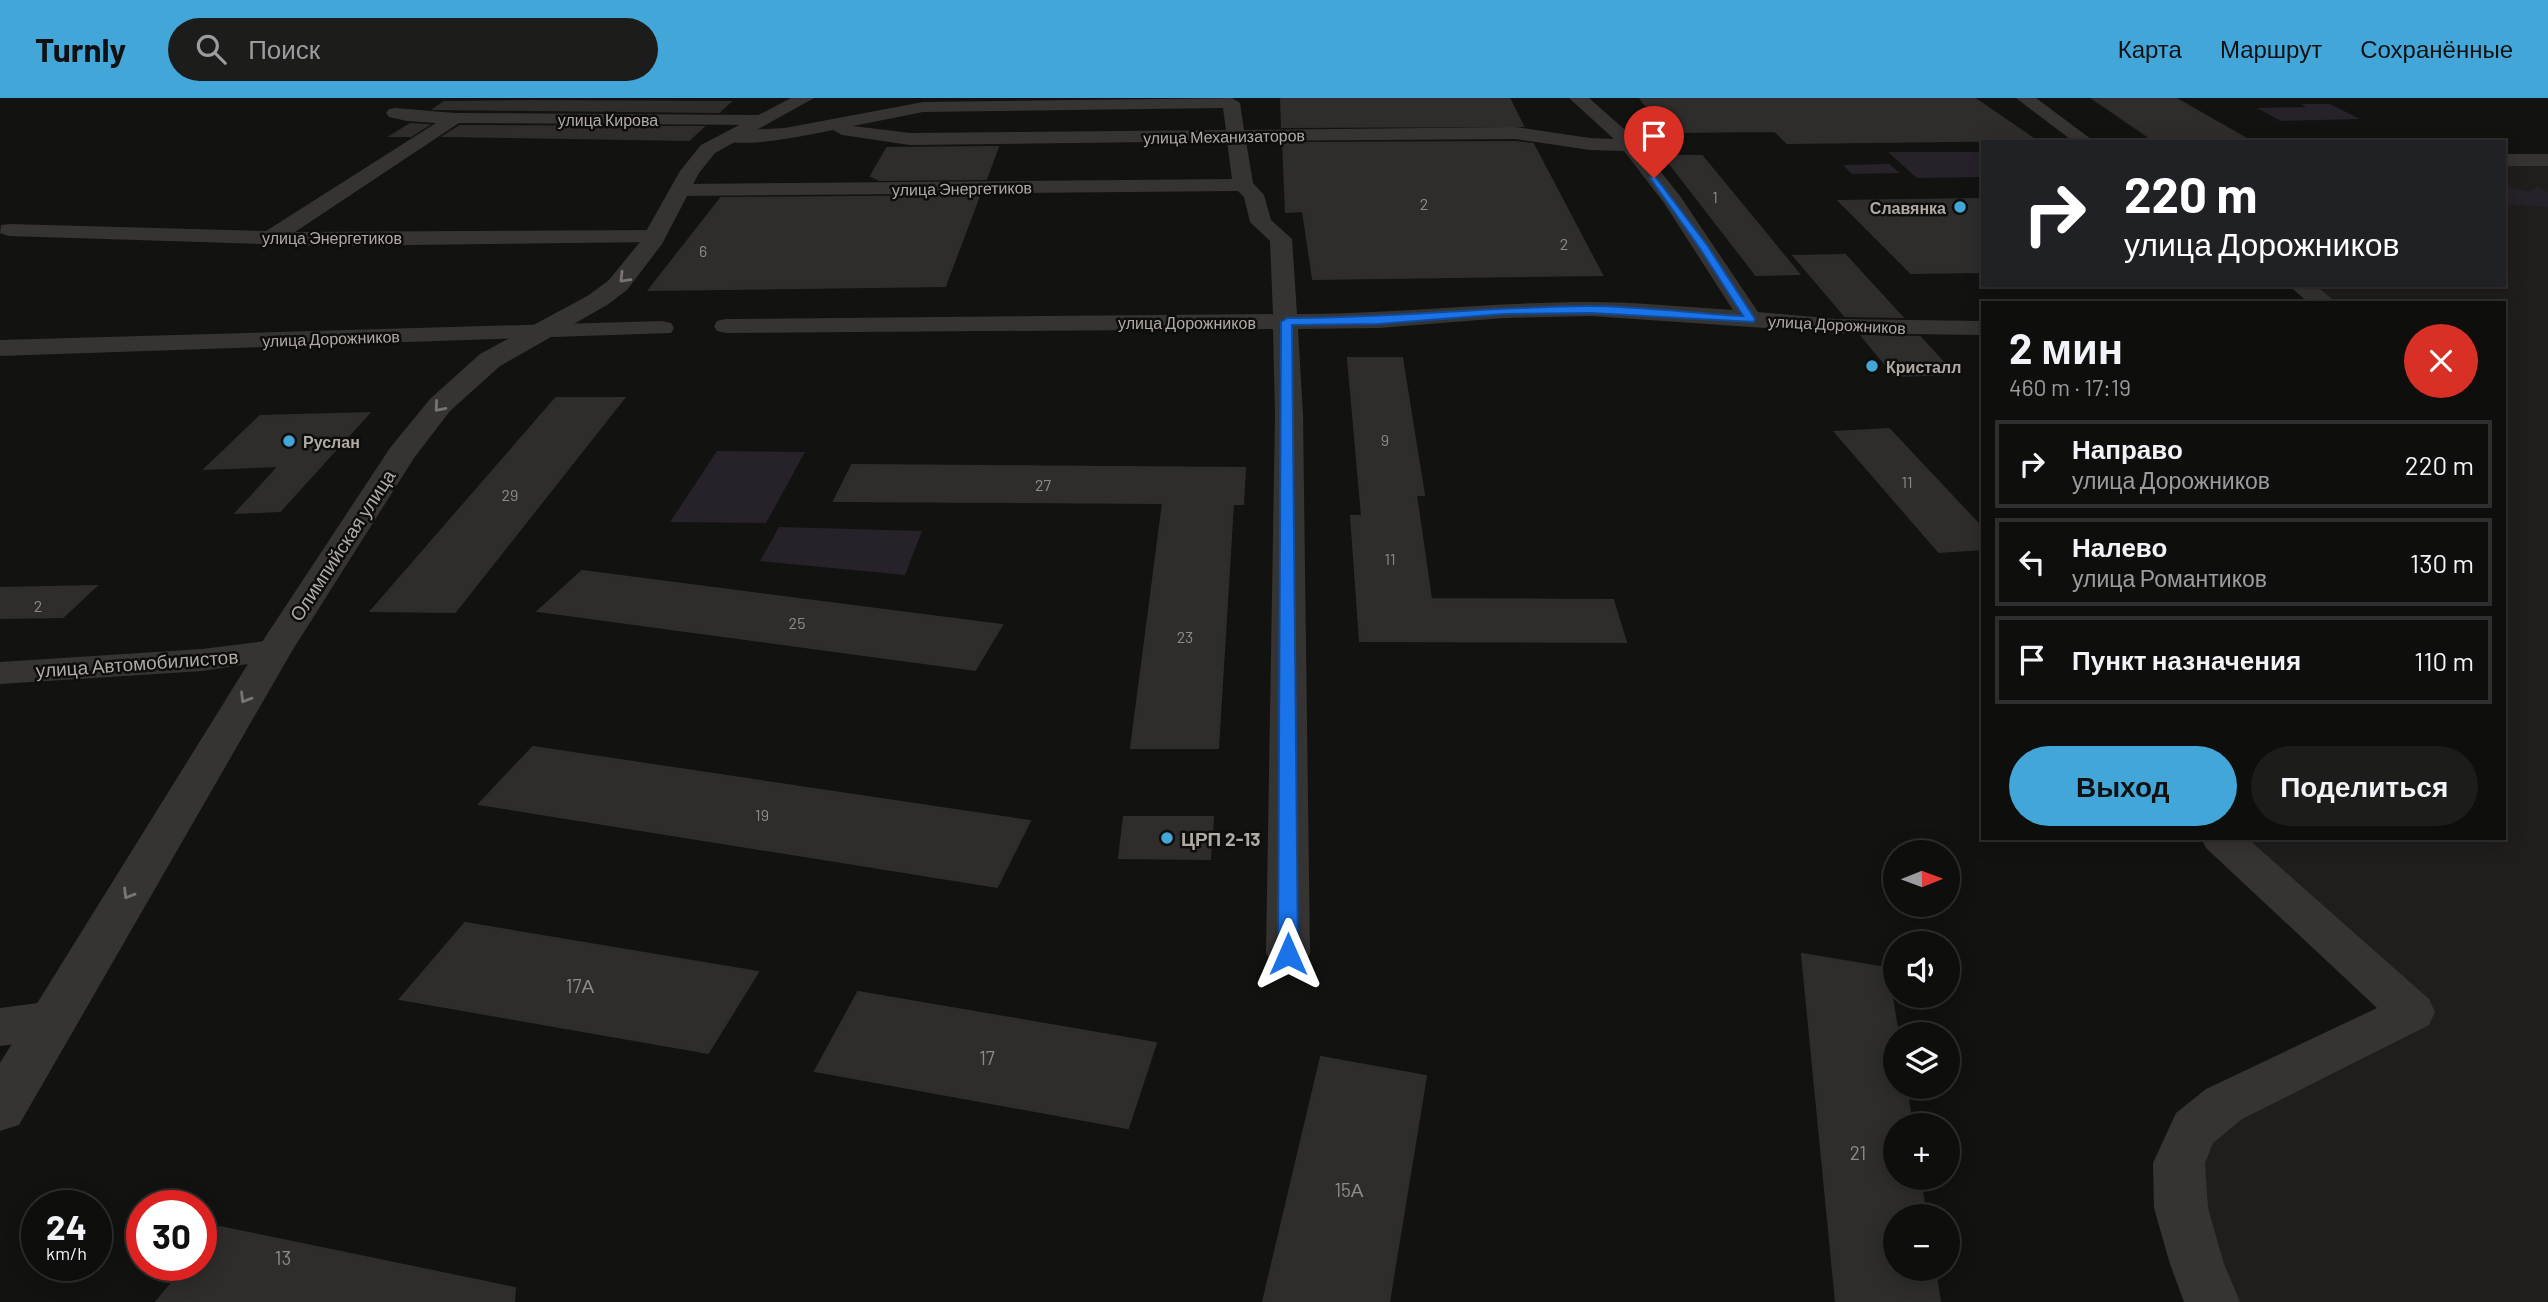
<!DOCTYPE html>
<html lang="ru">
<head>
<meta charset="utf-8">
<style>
  body { margin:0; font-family:Barlow,sans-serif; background:#1c1c1b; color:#f1f3f6; height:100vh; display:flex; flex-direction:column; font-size:26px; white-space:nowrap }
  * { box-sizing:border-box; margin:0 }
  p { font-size:23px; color:#9b9c9d }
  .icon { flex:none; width:38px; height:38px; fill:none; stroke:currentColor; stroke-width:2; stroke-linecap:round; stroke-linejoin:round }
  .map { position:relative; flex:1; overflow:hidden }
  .details { position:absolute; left:1981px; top:203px; width:525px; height:539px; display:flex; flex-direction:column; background:#0e0e0d; border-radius:0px; box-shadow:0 4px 18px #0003,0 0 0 2px #2e2e2e }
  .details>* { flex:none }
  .banner { position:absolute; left:1981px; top:42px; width:525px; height:147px; border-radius:0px; box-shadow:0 4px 18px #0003,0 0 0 2px #2e2e2e; background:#202124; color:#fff; overflow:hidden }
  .needle { width:46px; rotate:89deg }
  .tools { position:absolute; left:1883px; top:742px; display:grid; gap:14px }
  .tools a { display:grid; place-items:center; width:77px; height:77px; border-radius:50%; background:#0e0e0d; box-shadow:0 4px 18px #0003,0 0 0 2px #2e2e2e; font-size:35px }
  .speed { position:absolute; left:21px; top:1092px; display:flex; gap:14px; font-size:35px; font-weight:700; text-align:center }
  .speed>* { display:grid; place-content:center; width:91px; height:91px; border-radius:50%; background:#0e0e0d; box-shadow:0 4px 18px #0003,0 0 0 2px #2e2e2e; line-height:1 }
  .speed small { font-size:18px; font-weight:400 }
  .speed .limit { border:10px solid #d22; background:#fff; color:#111 }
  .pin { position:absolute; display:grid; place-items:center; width:60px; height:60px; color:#fff; margin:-72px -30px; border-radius:50% 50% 50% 0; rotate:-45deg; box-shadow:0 0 7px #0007 }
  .pin .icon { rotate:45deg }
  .me { position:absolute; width:77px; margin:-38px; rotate:0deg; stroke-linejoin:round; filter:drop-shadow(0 0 5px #0008) }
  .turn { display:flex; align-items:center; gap:24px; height:147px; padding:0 28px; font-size:32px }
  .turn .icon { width:91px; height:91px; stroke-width:2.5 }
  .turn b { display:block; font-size:49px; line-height:60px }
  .round { display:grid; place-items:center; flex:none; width:74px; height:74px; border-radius:37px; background:#1c1c1b }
  .head { display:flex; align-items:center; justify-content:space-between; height:119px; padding:0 28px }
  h1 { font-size:42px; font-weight:700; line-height:52px }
  .cta { display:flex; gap:14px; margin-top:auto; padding:14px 28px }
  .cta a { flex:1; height:80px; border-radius:42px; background:#42a6d9; color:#111; font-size:28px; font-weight:700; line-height:80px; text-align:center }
  .cta a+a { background:#1c1c1b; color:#f1f3f6 }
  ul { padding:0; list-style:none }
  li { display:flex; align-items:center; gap:21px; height:88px; margin:0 14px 10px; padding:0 14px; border:4px solid #2e2e2e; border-radius:0px }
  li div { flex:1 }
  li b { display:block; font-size:26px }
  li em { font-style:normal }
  header { display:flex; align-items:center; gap:42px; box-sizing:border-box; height:98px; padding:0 35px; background:#42a6d9; color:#111 }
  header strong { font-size:33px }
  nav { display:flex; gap:38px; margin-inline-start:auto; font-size:24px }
  .search { width:490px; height:63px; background:#1c1c1b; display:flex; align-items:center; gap:18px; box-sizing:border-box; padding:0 24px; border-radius:38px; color:#9b9c9d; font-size:26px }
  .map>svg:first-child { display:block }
</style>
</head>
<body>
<header>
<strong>Turnly</strong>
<div class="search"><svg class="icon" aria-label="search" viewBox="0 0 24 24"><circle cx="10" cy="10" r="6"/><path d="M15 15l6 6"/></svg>Поиск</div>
<nav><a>Карта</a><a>Маршрут</a><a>Сохранённые</a></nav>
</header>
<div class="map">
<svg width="2548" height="1204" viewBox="0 0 2548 1204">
  <rect width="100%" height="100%" fill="#121211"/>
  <path fill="#1f1e1d" d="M2504 62H2548V1204H2212L2194 1031 2411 914 2221 740H2504V205H2325L2299 187H2504Z"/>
  <g fill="#272229">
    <path d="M2301 6H2330L2360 21 2281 23 2257 10 2306 9Z"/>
    <path d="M1888 54H1980L1983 56V79L1917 80Z"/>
    <path d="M1889 66 1900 75 1852 76 1843 67Z"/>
    <path d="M2504 88 2530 94 2537 89 2548 94V109L2504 106Z"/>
    <path d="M717 353 805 354 766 425 670 424Z"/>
    <path d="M779 429 922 433 905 477 760 463Z"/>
  </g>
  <g fill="#2e2d2c" stroke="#2e2d2b" stroke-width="2">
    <path d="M1281 0H1509L1523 28 1282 29Z"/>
    <path d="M1640 0H1974L2035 42 1787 45 1775 33 1666 34Z"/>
    <path d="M2092 0H2175L2252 44H2156Z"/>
    <path d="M444 4 528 3 730 4 719 14 434 11Z"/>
    <path d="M410 26 428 27 411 38H391Z"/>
    <path d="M460 28 703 29 689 42 444 38Z"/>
    <path d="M1515 44 1533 46 1602 177 1313 181 1303 113 1286 114 1283 45Z"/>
    <path d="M998 49 986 81 880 82 871 78 887 50Z"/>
    <path d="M1664 58H1702L1799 176 1756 177Z"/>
    <path d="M979 98 945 188 649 192 721 100Z"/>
    <path d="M1983 101V174L1911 175 1839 103Z"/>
    <path d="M1845 157 1902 219 1845 218 1794 158Z"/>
    <path d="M1862 238 1920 239 1954 276 1895 278Z"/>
    <path d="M1348 260H1402L1424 397H1416L1431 501 1613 502 1626 544 1360 543 1351 418H1362Z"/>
    <path d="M556 300H624L455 514 371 513Z"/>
    <path d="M369 315 280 413 236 415 279 368 205 371 260 318Z"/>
    <path d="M1889 331 1983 431V451L1939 454 1835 334Z"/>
    <path d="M852 367 1245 370 1243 406H1233L1218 650H1131L1163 405 834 403Z"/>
    <path d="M582 473 1002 527 975 572 538 513Z"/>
    <path d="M96 488 63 519 0 520V490Z"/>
    <path d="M533 649 827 693 1030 723 997 789 479 706Z"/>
    <path d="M1124 719H1213L1210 761 1119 760Z"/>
    <path d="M465 825 758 874 708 955 400 901Z"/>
    <path d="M1802 856 1887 870 1898 936H1895V989H1906L1912 1027H1895V1080H1920L1926 1118H1895V1171H1935L1940 1204H1836Z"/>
    <path d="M858 894 1156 945 1128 1030 815 973Z"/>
    <path d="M1321 959 1426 978 1389 1204H1263Z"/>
    <path d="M220 1129 515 1190 514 1204H156L187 1167H201V1151Z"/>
  </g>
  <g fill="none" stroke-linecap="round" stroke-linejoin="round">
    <g fill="#363432" fill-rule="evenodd">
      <path d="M1232 0 1240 5 1244 32 1515 29 1590 40 1614 41 1569 0H1589L1633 39 1680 98 1758 214 1837 221 1983 223V237L1837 235 1591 218 1504 220 1379 230 1298 231 1303 317 1310 855 1304 867 1288 872 1272 867 1266 855 1275 317 1273 231 726 235 717 233 714 228 717 223 726 221 1273 216 1270 143 1250 124 1244 99 1238 93 681 98 674 96 671 92 674 88 681 86 1232 81 1227 43 910 47 842 37 833 32C813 36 732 54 719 39L728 33 785 30 923 4ZM1223 10 1226 32 910 35 853 28 923 14ZM1515 41 1590 52 1624 53 1664 105 1733 212C1685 209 1637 204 1589 204 1492 204 1395 216 1297 216L1292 141 1271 122 1264 97 1253 85 1246 43Z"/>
      <path d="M2016 0H2036L2095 44H2074Z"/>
      <path d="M395 10 455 15 759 17 768 22 759 27 459 25 295 134 663 132 666 137 663 142 655 144 327 148 9 138 0 135 1 127 9 126 266 133 436 25 407 23 389 19 386 15 389 11Z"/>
      <rect x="2504" y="56" width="44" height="12"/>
      <path d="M2288 187H2315L2337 205H2309Z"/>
      <path d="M662 223 671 225 674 230 671 235 0 258V242Z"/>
      <path d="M274 542 286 546 292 553 286 560 202 573 0 586V564L202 551Z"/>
      <path d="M2201 740H2247L2429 901 2435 914 2429 927 2242 1021 2213 1045 2205 1065 2208 1110 2224 1166 2240 1204H2184L2170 1166 2154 1110 2153 1065 2176 1015 2206 991 2377 910 2206 750Z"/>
      <path d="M54 903 71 909 78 922 71 935 54 941 0 948V910Z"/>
    </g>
    <path fill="#363432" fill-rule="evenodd" d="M791 0H814L715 55 699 75 662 146 627 192 607 207 500 268 450 313 414 360 292 553 19 1027 0 1033V965L256 553 390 350 430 301 480 256 589 197 609 182 640 144 680 73 701 47Z"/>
  </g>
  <defs><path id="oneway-chevron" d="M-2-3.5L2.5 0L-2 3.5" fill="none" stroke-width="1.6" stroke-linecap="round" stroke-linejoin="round" transform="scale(1.75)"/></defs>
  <g stroke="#7a7471">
    <use href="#oneway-chevron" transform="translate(624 180) rotate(134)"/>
    <use href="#oneway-chevron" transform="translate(439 309) rotate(131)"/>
    <use href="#oneway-chevron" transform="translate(245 600) rotate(121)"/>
    <use href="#oneway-chevron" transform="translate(128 796) rotate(121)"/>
  </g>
  <path fill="#1a73e8" stroke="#114b97" stroke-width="2" d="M1654 77 1707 147 1755 221 1754 224 1591 215 1504 216 1379 226 1292 227 1298 856 1295 861 1288 863 1281 861 1278 856 1281 224 1287 220C1387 220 1487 209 1587 208 1639 208 1691 215 1743 218L1699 149 1650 80Z"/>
  <g fill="#42a6d9" stroke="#0d0d0c" stroke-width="2.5">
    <circle cx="1960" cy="109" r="7"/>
    <circle cx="1872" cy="268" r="7"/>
    <circle cx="289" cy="343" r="7"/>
    <circle cx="1167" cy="740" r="7"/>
  </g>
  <g text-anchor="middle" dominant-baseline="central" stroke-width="5" stroke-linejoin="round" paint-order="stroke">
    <g font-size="16" fill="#b1a9a4" stroke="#0d0d0c">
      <text x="608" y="21">улица Кирова</text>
      <text transform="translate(1224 38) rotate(-1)">улица Механизаторов</text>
      <text transform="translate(962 90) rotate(-1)">улица Энергетиков</text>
      <text x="332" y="139">улица Энергетиков</text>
      <text x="1187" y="224">улица Дорожников</text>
      <text transform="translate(1837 226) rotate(3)">улица Дорожников</text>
      <text transform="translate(331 240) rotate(-2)">улица Дорожников</text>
    </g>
    <g font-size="16" fill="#908a86">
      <text x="1715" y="98">1</text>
      <text x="1424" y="105">2</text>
      <text x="1564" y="145">2</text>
      <text x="703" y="152">6</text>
      <text x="1385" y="341">9</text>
      <text x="1907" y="383">11</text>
      <text x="1043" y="386">27</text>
      <text x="510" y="396">29</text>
      <text x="1390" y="460">11</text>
      <text x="38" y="507">2</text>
      <text x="797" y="524">25</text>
      <text x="1185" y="538">23</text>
      <text x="762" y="716">19</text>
    </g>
    <g font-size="16" font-weight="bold" fill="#b1a9a4" stroke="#0d0d0c" text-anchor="start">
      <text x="1946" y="109" text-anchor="end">Славянка</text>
      <text x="1886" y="268">Кристалл</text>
      <text x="303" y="343">Руслан</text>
    </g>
    <g font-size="19" fill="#b1a9a4" stroke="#0d0d0c">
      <text transform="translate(342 447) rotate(-57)">Олимпийская улица</text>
      <text transform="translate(137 565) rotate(-4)">улица Автомобилистов</text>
    </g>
    <g font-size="19" font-weight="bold" fill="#b1a9a4" stroke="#0d0d0c" text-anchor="start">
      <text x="1181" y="740">ЦРП 2-13</text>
    </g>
    <g font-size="19" fill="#908a86">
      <text x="580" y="887">17А</text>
      <text x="987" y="959">17</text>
      <text x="1858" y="1054">21</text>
      <text x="1349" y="1091">15А</text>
      <text x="283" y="1159">13</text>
    </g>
  </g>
</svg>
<div class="tools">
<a><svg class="needle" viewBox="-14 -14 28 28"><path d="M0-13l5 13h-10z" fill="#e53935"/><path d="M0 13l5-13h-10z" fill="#9b9c9d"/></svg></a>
<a><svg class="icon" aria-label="sound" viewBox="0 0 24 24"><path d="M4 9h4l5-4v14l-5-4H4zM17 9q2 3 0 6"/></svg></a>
<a><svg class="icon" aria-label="layers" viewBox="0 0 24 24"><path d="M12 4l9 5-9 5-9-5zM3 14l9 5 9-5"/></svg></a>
<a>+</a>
<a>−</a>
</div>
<div class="speed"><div>24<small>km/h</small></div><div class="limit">30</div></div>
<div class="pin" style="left:1654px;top:80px;background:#d93025"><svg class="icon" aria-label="arrive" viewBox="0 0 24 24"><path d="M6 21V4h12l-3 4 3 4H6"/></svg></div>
<svg class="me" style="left:1288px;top:856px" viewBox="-20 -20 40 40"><path d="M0-17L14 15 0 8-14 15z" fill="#1a73e8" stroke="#fff" stroke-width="4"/></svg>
<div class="banner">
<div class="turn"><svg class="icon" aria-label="right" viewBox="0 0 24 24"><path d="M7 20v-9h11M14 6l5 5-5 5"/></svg><div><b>220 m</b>улица Дорожников</div></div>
</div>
<section class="details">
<div class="head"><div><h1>2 мин</h1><p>460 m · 17:19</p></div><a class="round" style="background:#d93025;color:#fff"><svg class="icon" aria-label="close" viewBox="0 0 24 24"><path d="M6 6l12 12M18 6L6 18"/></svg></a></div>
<ul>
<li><svg class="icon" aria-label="right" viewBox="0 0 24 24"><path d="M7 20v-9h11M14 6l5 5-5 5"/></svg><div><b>Направо</b><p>улица Дорожников</p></div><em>220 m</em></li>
<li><svg class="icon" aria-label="left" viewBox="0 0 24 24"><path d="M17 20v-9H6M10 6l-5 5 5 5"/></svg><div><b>Налево</b><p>улица Романтиков</p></div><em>130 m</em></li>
<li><svg class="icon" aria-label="arrive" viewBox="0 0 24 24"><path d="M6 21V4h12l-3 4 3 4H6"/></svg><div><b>Пункт назначения</b></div><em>110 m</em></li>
</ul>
<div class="cta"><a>Выход</a><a>Поделиться</a></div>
</section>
</div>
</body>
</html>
